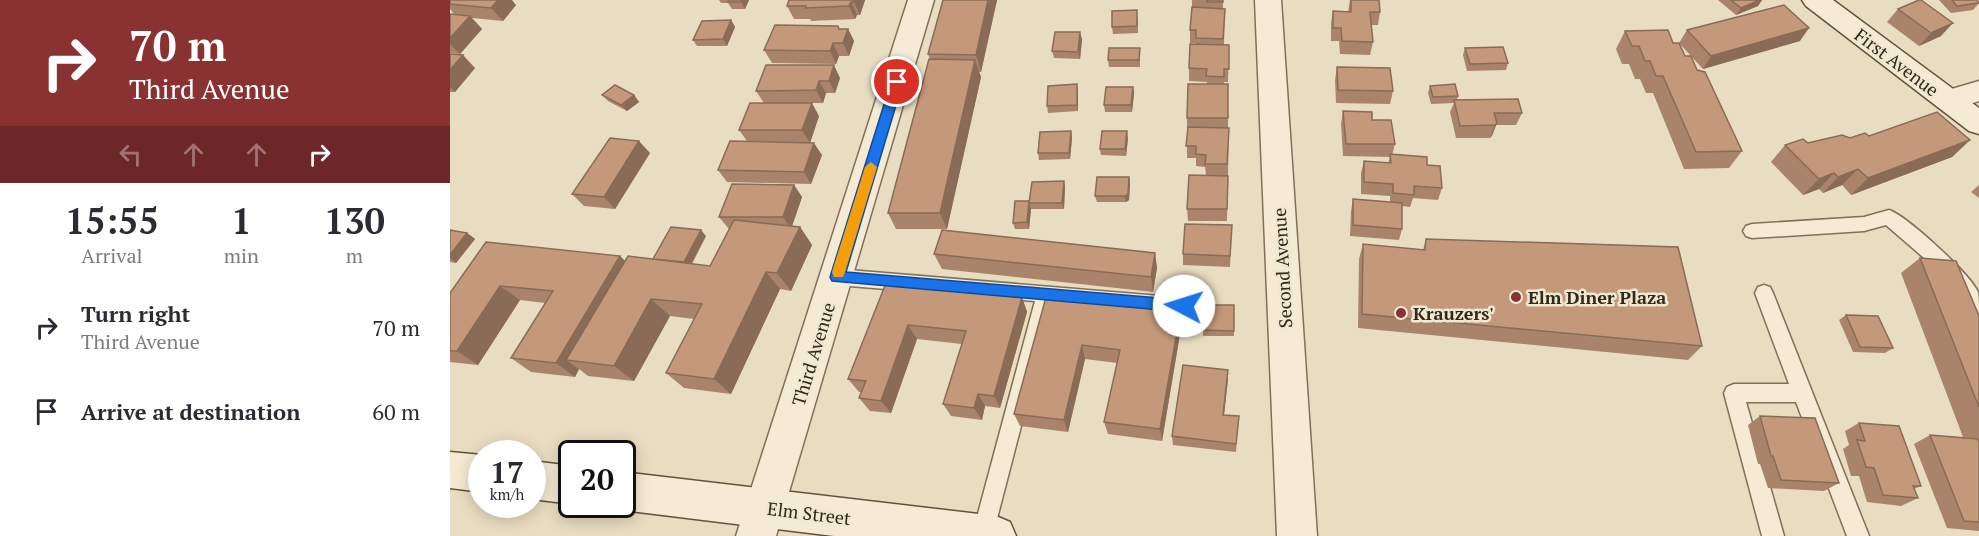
<!DOCTYPE html>
<html lang="en">
<head>
<meta charset="utf-8">
<style>
  body { margin:0; font-family:"PT Serif",serif; background:#f7f7f7; color:#2b2b33; height:100vh; display:flex; flex-direction:column; font-size:22px; white-space:nowrap }
  * { box-sizing:border-box; margin:0 }
  p { font-size:20px; color:#7c7c81 }
  .icon { flex:none; width:33px; height:33px; fill:none; stroke:currentColor; stroke-width:2; stroke-linecap:round; stroke-linejoin:round }
  .map { position:relative; flex:1; overflow:hidden }
  .panel { display:flex; flex-direction:column; background:#fff; width:450px }
  .panel>* { flex:none }
  .top-card { background:#8a3132; color:#fff; overflow:hidden }
  .speed { position:absolute; left:18px; top:440px; display:flex; gap:12px; font-size:30px; font-weight:700; text-align:center }
  .speed>* { display:grid; place-content:center; width:78px; height:78px; border-radius:50%; background:#fff; box-shadow:0 3px 15px #0003; line-height:1 }
  .speed small { font-size:15px; font-weight:400 }
  .speed .limit { border:3px solid #111; border-radius:9px; background:#fff; color:#111 }
  .pin { position:absolute; display:grid; place-items:center; width:51px; height:51px; color:#fff; margin:-26px; border:3px solid #fff; border-radius:50%; box-shadow:0 2px 6px #0007 }
  .me { position:absolute; width:66px; margin:-33px; rotate:275deg; stroke-linejoin:round; filter:drop-shadow(0 0 4px #0008) }
  .turn { display:flex; align-items:center; gap:21px; height:126px; padding:0 30px; font-size:27px }
  .turn .icon { width:78px; height:78px; stroke-width:2.5 }
  .turn b { display:block; font-size:42px; line-height:51px }
  .lanes { display:flex; align-items:center; height:57px; padding:0 30px; background:#0003; justify-content:center; gap:30px; direction:ltr }
  .lanes .off { opacity:.35 }
  .eta { display:flex; justify-content:space-evenly; align-items:center; height:102px; text-align:center }
  .eta b { font-size:36px; font-weight:700; line-height:42px }
  ul { padding:0; list-style:none }
  li { display:flex; align-items:center; gap:18px; height:84px; padding:0 30px }
  li div { flex:1 }
  li b { display:block; font-size:22px }
  li em { font-style:normal }
  main { display:flex; flex:1; min-height:0 }
  .map>svg:first-child { display:block }
</style>
</head>
<body>
<main>
<section class="panel">
<div class="top-card">
<div class="turn"><svg class="icon" aria-label="right" viewBox="0 0 24 24"><path d="M7 20v-9h11M14 6l5 5-5 5"/></svg><div><b>70 m</b>Third Avenue</div></div>
<div class="lanes"><svg class="icon off" aria-label="left" viewBox="0 0 24 24"><path d="M17 20v-9H6M10 6l-5 5 5 5"/></svg><svg class="icon off" aria-label="ahead" viewBox="0 0 24 24"><path d="M12 20V5M6 11l6-6 6 6"/></svg><svg class="icon off" aria-label="ahead" viewBox="0 0 24 24"><path d="M12 20V5M6 11l6-6 6 6"/></svg><svg class="icon" aria-label="right" viewBox="0 0 24 24"><path d="M7 20v-9h11M14 6l5 5-5 5"/></svg></div>
</div>
<div class="eta">
<div><b>15:55</b><p>Arrival</p></div>
<div><b>1</b><p>min</p></div>
<div><b>130</b><p>m</p></div>
</div>
<ul>
<li><svg class="icon" aria-label="right" viewBox="0 0 24 24"><path d="M7 20v-9h11M14 6l5 5-5 5"/></svg><div><b>Turn right</b><p>Third Avenue</p></div><em>70 m</em></li>
<li><svg class="icon" aria-label="arrive" viewBox="0 0 24 24"><path d="M6 21V4h12l-3 4 3 4H6"/></svg><div><b>Arrive at destination</b></div><em>60 m</em></li>
</ul>
</section>
<div class="map">
<svg width="1529" height="536" viewBox="0 0 1529 536">
  <rect width="100%" height="100%" fill="#e9ddc1"/>
  <g fill="none" stroke-linecap="round" stroke-linejoin="round">
    <defs>
      <g id="lane">
        <path d="M1439 210C1457 216 1520 274 1528 292 1529 298 1529 308 1529 315L1522 313 1481 264 1436 225 1414 231 1302 238 1296 236 1293 231 1296 226 1302 224 1414 217Z"/>
        <path d="M387 269 734 298 741 300 743 306 741 312 734 314 603 303 543 534 542 536H522L585 301 387 285 381 282 378 277 381 272Z"/>
        <path d="M1314 285 1320 287 1323 293 1419 536H1397L1346 402H1296L1334 536H1312L1274 393 1277 387 1284 384H1339L1305 293 1308 287Z"/>
      </g>
      <g id="street">
        <path d="M458 0H484L326 536H286Z"/>
        <path d="M805 0H831L867 536H827Z"/>
        <path d="M1529 81V101L1498 111 1488 107 1484 100 1488 93Z"/>
      </g>
      <g id="secondary">
        <path d="M1352 0H1383L1529 108V134L1519 131 1356 6Z"/>
        <path d="M0 452 32 455V492L0 488Z"/>
        <path d="M82 461 122 466V504L82 499Z"/>
        <path d="M172 472 546 516 560 522 566 536H384L172 510 158 504H172Z"/>
      </g>
    </defs>
    <use href="#lane" stroke="#816f5b" stroke-width="3"/>
    <use href="#street" stroke="#816f5b" stroke-width="3"/>
    <use href="#secondary" stroke="#62503e" stroke-width="3"/>
    <use href="#lane" fill="#f5ebd4" fill-rule="evenodd"/>
    <use href="#street" fill="#f5ebd4" fill-rule="evenodd"/>
    <use href="#secondary" fill="#f5ebd4" fill-rule="evenodd"/>
  </g>
  <g fill="#a9846a">
    <path d="M0 0 66 5 53 21 22 18 32 29 10 54 0 53V14H4L0 9Z"/>
    <path d="M269 0H299L295 9H282L278 3H271Z"/>
    <path d="M415 0 410 15H407L405 19 361 21 360 19H344L337 6Z"/>
    <path d="M493 0H547L531 72H529L531 77 497 229H446L438 213 480 59 478 54Z"/>
    <path d="M742 0H773V9H775L774 45H779L778 82H774V84H778V128H779L777 221H738L737 209 756 175 755 167 746 166V158H737V118L757 84V82L739 81V68L746 44V43H740V30L757 8V7H742Z"/>
    <path d="M900 0H929L930 12 928 25H921L923 42 920 55 890 54 889 41H881V24L883 11 898 12Z"/>
    <path d="M1268 0H1312L1308 6 1286 15Z"/>
    <path d="M1489 0H1527L1529 3 1523 10 1501 13Z"/>
    <path d="M1448 9 1491 36 1469 46 1437 22Z"/>
    <path d="M688 17V33L663 34 662 27Z"/>
    <path d="M281 20 285 27 277 46H247L243 40Z"/>
    <path d="M389 29H398L404 41 399 56H389L386 64 322 63 314 50Z"/>
    <path d="M1237 30 1350 41 1253 69 1229 43Z"/>
    <path d="M1175 31 1223 43 1247 70 1292 151 1279 168 1234 169 1203 93H1196L1190 79H1185L1179 64H1172L1166 49Z"/>
    <path d="M632 39 630 59 604 58 602 51Z"/>
    <path d="M690 48V67H659L658 60Z"/>
    <path d="M1015 48 1058 63 1056 70 1017 71 1013 55Z"/>
    <path d="M0 54 25 68 5 92H0Z"/>
    <path d="M887 67 943 91 940 104 886 103 885 80Z"/>
    <path d="M390 78 385 93H376L373 103H314L306 91Z"/>
    <path d="M980 86 1008 96 1007 100 1072 113 1066 125H1046L1040 138H1006L1000 112 1004 103 981 104 978 93Z"/>
    <path d="M683 87 684 93 682 112H655L654 105Z"/>
    <path d="M628 91V111L598 113 597 106Z"/>
    <path d="M152 95H184L189 102 177 111 158 101Z"/>
    <path d="M893 111 922 120 945 144 942 155 977 165 992 188 988 200 963 198 960 207 952 206V229L949 240 900 236 901 211 903 199 940 202V196L911 194V173L914 161 938 163 940 157 893 156 891 124Z"/>
    <path d="M369 116 360 143 372 155 361 184 277 182 268 170 297 141 289 130Z"/>
    <path d="M621 131 622 138 620 159 589 160 588 153Z"/>
    <path d="M1419 136 1520 140 1502 157 1401 195 1392 185 1373 193 1369 189 1353 195 1321 162 1335 145Z"/>
    <path d="M678 138 676 156 651 155 650 149Z"/>
    <path d="M200 153 165 209 134 206 122 194Z"/>
    <path d="M679 177 680 183 679 200 676 202H647L645 196Z"/>
    <path d="M614 181 615 187 614 209H581L579 229H565L563 223 579 201Z"/>
    <path d="M344 185 352 197 342 226 350 227 362 245 341 291 330 289 281 394 234 388 216 373 244 319 220 316 184 381 138 376 129 369 125 377 81 372 61 358 95 303 70 300 28 365 0 362V293L170 256 175 261 203 259 256 236 242 264 260 266 280 229H279L269 217Z"/>
    <path d="M1529 185V198L1521 192Z"/>
    <path d="M782 225 780 267 733 265V254Z"/>
    <path d="M0 230 17 233 25 239 6 263 0 262Z"/>
    <path d="M976 239 1252 346 1238 360 908 328 909 259 913 244 973 250Z"/>
    <path d="M705 253 707 268 703 292 492 269 484 254Z"/>
    <path d="M1470 258 1529 316V439L1513 437 1451 273Z"/>
    <path d="M436 283 572 297 577 312 550 408 535 406 532 420 501 416 493 404 512 344 467 339 441 413 420 411 409 398 411 392H409L398 379Z"/>
    <path d="M596 297 730 314 731 328 712 441 658 434 654 422 667 363 635 359 618 432 570 426 564 414Z"/>
    <path d="M754 305 784 331V336H753Z"/>
    <path d="M1396 315 1443 348 1435 353 1403 352 1389 320Z"/>
    <path d="M778 370 774 415 788 425 786 452 723 445 722 436Z"/>
    <path d="M1310 416 1389 483 1374 491 1318 488 1310 464H1308L1298 425Z"/>
    <path d="M1409 423 1471 486 1464 489 1468 498 1451 506 1417 502 1409 476H1401L1393 449 1399 445 1395 431Z"/>
    <path d="M1480 435 1529 442V531L1497 528 1464 444Z"/>
  </g>
  <g fill="#896b56">
    <path d="M48 0H62L66 5 53 21 41 8Z"/>
    <path d="M292 0H299L295 9 291 2Z"/>
    <path d="M405 0H415L410 15 404 2Z"/>
    <path d="M538 0H547L531 72 526 55Z"/>
    <path d="M1310 0H1312L1308 6 1286 15 1291 8Z"/>
    <path d="M401 2 407 15 405 19 399 6Z"/>
    <path d="M20 16 32 29 10 54 0 44V38Z"/>
    <path d="M281 20 285 27 277 46 273 39Z"/>
    <path d="M1503 23 1491 36 1469 46 1481 33Z"/>
    <path d="M1359 28 1350 41 1253 69 1261 56Z"/>
    <path d="M398 29 404 41 399 56 393 43Z"/>
    <path d="M630 32 632 39 630 59 628 52Z"/>
    <path d="M383 43 389 56 386 64 380 51Z"/>
    <path d="M13 55 25 68 5 92 0 87V70Z"/>
    <path d="M525 60 531 77 497 229 490 213Z"/>
    <path d="M384 65 390 78 385 93 379 81Z"/>
    <path d="M369 81 376 93 373 103 366 90Z"/>
    <path d="M627 84 628 91V111L627 105Z"/>
    <path d="M683 87 684 93 682 112 681 105Z"/>
    <path d="M184 95 189 102 177 111 171 105Z"/>
    <path d="M362 103 369 116 360 143 352 130Z"/>
    <path d="M1047 123 1042 136 1040 138 1045 125Z"/>
    <path d="M621 131 622 138 620 159 619 153Z"/>
    <path d="M677 131 678 138 676 156 675 149Z"/>
    <path d="M1520 140 1502 157 1401 195 1418 178Z"/>
    <path d="M189 141 200 153 165 209 154 197Z"/>
    <path d="M364 143 372 155 361 184 354 172Z"/>
    <path d="M1408 169 1392 185 1373 193 1388 177Z"/>
    <path d="M1384 173 1369 189 1353 195 1369 179Z"/>
    <path d="M679 177 680 183 679 200 676 202 675 196Z"/>
    <path d="M614 181 615 187 614 209 612 203Z"/>
    <path d="M344 185 352 197 341 229 333 217Z"/>
    <path d="M579 203 581 209 579 229 577 222Z"/>
    <path d="M350 227 362 245 341 291 327 273Z"/>
    <path d="M251 230 256 236 239 268 234 262Z"/>
    <path d="M17 233 25 239 6 263 0 258V255Z"/>
    <path d="M705 253 707 268 703 292 701 277Z"/>
    <path d="M170 256 185 271 116 360 129 369 125 377 106 363Z"/>
    <path d="M316 272 330 289 281 394 264 379Z"/>
    <path d="M50 286 70 300 28 365 7 351Z"/>
    <path d="M572 297 577 312 550 408 544 396Z"/>
    <path d="M201 299 220 316 184 381 164 366Z"/>
    <path d="M730 314 731 328 712 441 710 429Z"/>
    <path d="M458 325 467 339 441 413 431 401Z"/>
    <path d="M632 345 635 359 618 432 614 420Z"/>
    <path d="M778 370V380L773 424V415Z"/>
    <path d="M528 394 535 406 532 420 524 408Z"/>
  </g>
  <g fill="#c4997b" stroke="#896b56" stroke-width="1.5">
    <path d="M0 0H48L41 8 0 4Z"/>
    <path d="M279 0H292L291 2H278Z"/>
    <path d="M339 0H405L404 2H401L399 6 355 8 356 6H337Z"/>
    <path d="M493 0H538L526 55 478 54Z"/>
    <rect x="757" y="0" width="16" height="2"/>
    <path d="M901 0H929L930 12H920L923 42 892 41 891 28H883V11L901 12Z"/>
    <path d="M1281 0H1310L1291 8Z"/>
    <path d="M1469 0H1471L1503 23 1481 33 1448 9Z"/>
    <path d="M1502 0H1527L1529 3 1507 6Z"/>
    <path d="M1334 5 1359 28 1261 56 1237 30Z"/>
    <path d="M742 7 775 9 773 39 746 38V30H740Z"/>
    <path d="M687 10V26L662 27V11Z"/>
    <path d="M0 14 20 16 0 38Z"/>
    <path d="M281 20 273 39 243 40 252 21Z"/>
    <path d="M325 25 388 26 389 29H398L393 43H383L380 51 314 50Z"/>
    <path d="M1218 30 1223 43H1229L1235 56H1241L1247 70 1255 72 1292 151 1246 152 1213 76H1206L1200 61H1195L1189 46H1182L1175 31Z"/>
    <path d="M605 32H630L628 52 602 51Z"/>
    <path d="M740 44 779 45V69H774V77L756 76 757 69 739 68Z"/>
    <path d="M1053 47 1058 63 1020 64 1015 48Z"/>
    <path d="M659 48H690L689 60H658Z"/>
    <path d="M0 54 13 55 0 70Z"/>
    <path d="M479 59 525 60 490 213H438Z"/>
    <path d="M316 65H384L379 81H369L366 90 306 91Z"/>
    <path d="M887 67 940 68 943 91 888 90Z"/>
    <path d="M627 84V105L597 106 598 86Z"/>
    <path d="M738 84H778V118H737Z"/>
    <path d="M1005 84 1008 96 983 97 980 86Z"/>
    <path d="M165 85 184 95 171 105 152 95Z"/>
    <path d="M656 87H683L681 105H654Z"/>
    <path d="M1068 99 1072 113H1044L1047 123 1045 125 1010 126 1004 100Z"/>
    <path d="M300 103H362L352 130H289Z"/>
    <path d="M893 111 922 112V120H941L945 144H896Z"/>
    <path d="M1487 112 1520 140 1418 178 1408 169 1388 177 1384 173 1369 179 1335 145 1353 139 1358 143 1392 135 1400 138 1415 133 1419 136Z"/>
    <path d="M738 127 779 128 777 164H755L756 155 746 154V146H736Z"/>
    <path d="M621 131 619 153H588L590 132Z"/>
    <path d="M652 131H677L675 149H650Z"/>
    <path d="M160 138 189 141 154 197 122 194Z"/>
    <path d="M280 141 364 143 354 172 268 170Z"/>
    <path d="M940 154 977 157V165L990 166 992 188 964 186V195L943 193V184L914 182V161L941 163Z"/>
    <path d="M739 175 778 176 777 209H737Z"/>
    <path d="M647 177H679L678 194 675 196H645Z"/>
    <path d="M614 181 612 203H579L582 182Z"/>
    <path d="M282 184 344 185 333 217H269Z"/>
    <path d="M903 199 952 203V229L903 225Z"/>
    <path d="M565 201H579L577 222 563 223Z"/>
    <path d="M284 220 350 227 327 273 316 272 264 379 216 373 252 304 201 299 164 366 116 360 178 256 260 266Z"/>
    <path d="M735 224 782 225 780 256 733 254Z"/>
    <path d="M221 227 251 230 234 262 203 259Z"/>
    <path d="M0 230 17 233 0 255Z"/>
    <path d="M492 230 705 253 701 277 484 254Z"/>
    <path d="M976 239 1228 247 1252 346 912 314 913 244 975 250Z"/>
    <path d="M36 242 170 256 106 363 61 358 103 291 50 286 7 351H0V293Z"/>
    <path d="M1470 258 1506 261 1529 316V407Z"/>
    <path d="M436 283 572 297 544 396 528 394 524 408 493 404 516 331 458 325 431 401 409 398 416 381 398 379Z"/>
    <path d="M596 297 726 311 730 314 710 429 654 422 670 350 632 345 614 420 564 414Z"/>
    <path d="M754 305H784V331L753 330Z"/>
    <path d="M1396 315 1428 316 1443 348 1410 347Z"/>
    <path d="M733 365 778 370 773 415 789 416 786 444 722 436Z"/>
    <path d="M1310 416 1365 418 1389 483 1331 480 1323 456H1321Z"/>
    <path d="M1409 423 1449 426 1471 486H1463L1468 498 1433 495 1424 468 1416 467 1407 440 1415 441Z"/>
    <path d="M1480 435 1528 439 1529 442V522L1514 521Z"/>
  </g>
  <path fill="#1a73e8" stroke="#114b97" stroke-width="1.5" d="M447 77 453 82 396 272 734 300 739 302 741 306 739 310 734 312 382 281 380 277 441 82Z"/>
  <path fill="#f59e0b" d="M421 162 427 167 395 272 393 277H384L382 272 415 167Z"/>
  <g fill="#8a3132" stroke="#f1e8d0" stroke-width="2">
    <circle cx="1066" cy="297" r="6"/>
    <circle cx="951" cy="313" r="6"/>
  </g>
  <g text-anchor="middle" dominant-baseline="central" stroke-width="5" stroke-linejoin="round" paint-order="stroke">
    <g font-size="18" fill="#32271d" stroke="#f1e8d0">
      <text transform="translate(1447 62) rotate(37)">First Avenue</text>
      <text transform="translate(832 268) rotate(-93)">Second Avenue</text>
      <text transform="translate(363 354) rotate(-73)">Third Avenue</text>
      <text transform="translate(359 513) rotate(7)">Elm Street</text>
    </g>
    <g font-size="18" font-weight="bold" fill="#32271d" stroke="#f1e8d0" text-anchor="start">
      <text x="1078" y="297">Elm Diner Plaza</text>
      <text x="963" y="313">Krauzers'</text>
    </g>
  </g>
</svg>
<div class="speed"><div>17<small>km/h</small></div><div class="limit">20</div></div>
<div class="pin" style="left:447px;top:82px;background:#d93025"><svg class="icon" aria-label="arrive" viewBox="0 0 24 24"><path d="M6 21V4h12l-3 4 3 4H6"/></svg></div>
<svg class="me" style="left:734px;top:306px" viewBox="-20 -20 40 40"><circle r="19" fill="#fff"/><path d="M0-13L10 11 0 6-10 11z" fill="#1a73e8"/></svg>
</div>
</main>
</body>
</html>
